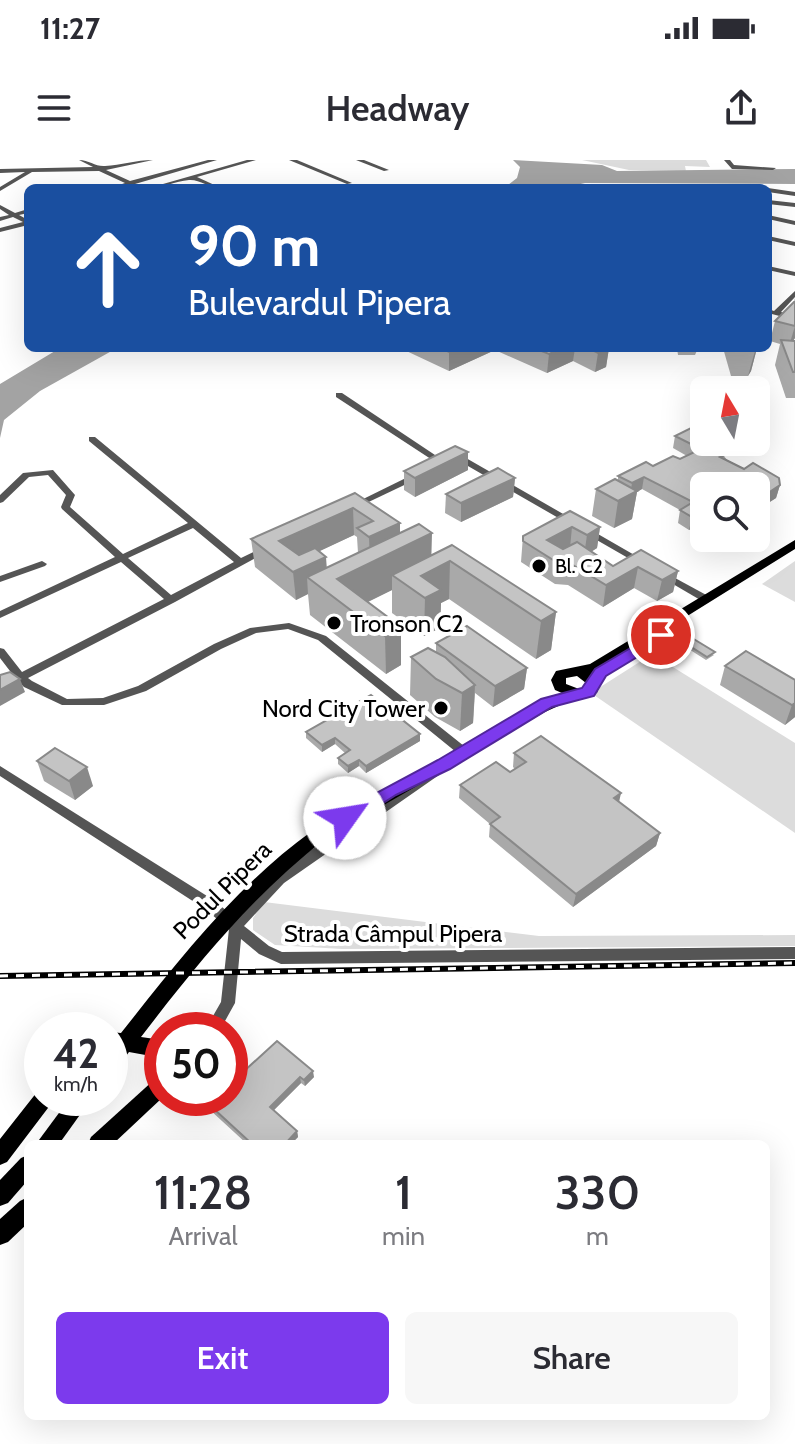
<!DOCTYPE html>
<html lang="en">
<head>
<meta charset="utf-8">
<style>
  body { margin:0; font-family:Cabin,sans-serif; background:#f7f7f7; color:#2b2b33; height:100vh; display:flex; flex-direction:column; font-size:30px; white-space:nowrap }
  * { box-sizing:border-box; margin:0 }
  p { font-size:26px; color:#7c7c81 }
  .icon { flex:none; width:44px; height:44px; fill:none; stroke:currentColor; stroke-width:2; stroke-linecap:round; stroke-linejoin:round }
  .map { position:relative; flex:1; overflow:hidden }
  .details { position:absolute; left:24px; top:980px; width:746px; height:280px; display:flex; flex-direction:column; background:#fff; border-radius:12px; box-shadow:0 8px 32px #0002 }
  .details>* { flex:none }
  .banner { position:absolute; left:24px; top:24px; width:748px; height:168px; border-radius:12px; box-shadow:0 8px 32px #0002; background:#1a4fa0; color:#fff; overflow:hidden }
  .needle { width:52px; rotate:350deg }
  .fabs { position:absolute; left:690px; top:216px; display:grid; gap:16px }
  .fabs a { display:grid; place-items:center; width:80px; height:80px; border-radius:12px; background:#fff; box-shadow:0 8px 32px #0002; font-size:40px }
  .speed { position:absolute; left:24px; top:852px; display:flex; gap:16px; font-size:40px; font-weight:700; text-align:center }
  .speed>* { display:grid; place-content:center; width:104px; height:104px; border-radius:50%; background:#fff; box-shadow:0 8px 32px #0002; line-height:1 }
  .speed small { font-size:20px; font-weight:400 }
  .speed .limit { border:12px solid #d22; background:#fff; color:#111 }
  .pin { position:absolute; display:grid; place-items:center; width:68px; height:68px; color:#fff; margin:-34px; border:4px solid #fff; border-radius:50%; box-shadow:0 2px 8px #0007 }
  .me { position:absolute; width:88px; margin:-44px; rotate:58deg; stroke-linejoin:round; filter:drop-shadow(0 0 6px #0008) }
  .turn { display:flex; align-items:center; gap:28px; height:168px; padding:0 32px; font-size:36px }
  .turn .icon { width:104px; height:104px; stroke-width:2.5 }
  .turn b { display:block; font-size:56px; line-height:68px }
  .eta { display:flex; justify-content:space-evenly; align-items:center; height:136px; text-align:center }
  .eta b { font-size:48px; font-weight:600; line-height:56px }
  .primary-button { display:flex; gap:16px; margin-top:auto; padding:16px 32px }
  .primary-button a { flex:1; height:92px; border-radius:12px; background:#7c3aed; color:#fff; font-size:32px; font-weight:600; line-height:92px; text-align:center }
  .primary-button a+a { background:#f7f7f7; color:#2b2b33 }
  .status { display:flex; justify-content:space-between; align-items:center; height:56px; padding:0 40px; background:#fff; direction:ltr }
  .status svg { height:22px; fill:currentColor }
  header { display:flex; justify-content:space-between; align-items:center; height:104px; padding:0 32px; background:#fff; font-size:36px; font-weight:600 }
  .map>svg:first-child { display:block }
</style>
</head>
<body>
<div class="status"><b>11:27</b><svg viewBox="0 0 49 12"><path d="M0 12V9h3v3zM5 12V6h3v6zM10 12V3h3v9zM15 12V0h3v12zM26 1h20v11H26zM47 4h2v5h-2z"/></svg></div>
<header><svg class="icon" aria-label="menu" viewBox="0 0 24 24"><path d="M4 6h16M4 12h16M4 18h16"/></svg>Headway<svg class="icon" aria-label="share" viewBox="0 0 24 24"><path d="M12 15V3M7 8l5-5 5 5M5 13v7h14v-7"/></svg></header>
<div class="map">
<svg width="795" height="1284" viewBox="0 0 795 1284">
  <rect width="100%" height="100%" fill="#fff"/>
  <g fill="#dcdcdc">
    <path d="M582 0H706L710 7 685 6 686 11 629 10Z"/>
    <path d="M795 401V442L762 424Z"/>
    <path d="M652 494 795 583V673L591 533Z"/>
    <path d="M264 742 539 776 795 775V786L342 789 275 785 253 770V758Z"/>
  </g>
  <g fill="#a3a3a3">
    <path d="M513 0 602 5 617 11 795 9V24L585 23 563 28H504L517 18 520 7Z"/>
    <path d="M60 188H117L40 231 4 260 0 278V224Z"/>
  </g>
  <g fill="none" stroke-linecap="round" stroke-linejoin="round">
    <g fill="#555" fill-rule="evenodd">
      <path d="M79 0C89 0 96 7 105 6 121 5 136 0 153 0L106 10 130 21 208 0H217L135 24 136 25 133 27 129 25 110 28 125 23 99 11 32 12 0 31V27L25 12 0 13V9L93 7Z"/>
      <path d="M247 0H256L197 17 221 28C209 28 199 19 189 20 175 21 163 28 149 28Z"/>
      <path d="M289 0H297L352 23 347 24Z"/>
      <path d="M356 0H364L389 10 384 11Z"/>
      <path d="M724 0H730L734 5 776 8 773 10 732 9Z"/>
      <path d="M66 25 70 28H64Z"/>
      <path d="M752 26 758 27 759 28H749Z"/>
      <path d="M768 28 795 32V36L768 32Z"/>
      <path d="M768 40 795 43V47L768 44Z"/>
      <path d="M0 45 15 53 28 49V53L19 55 28 60V65L0 72V68L23 62 13 57 0 61V57L9 55 0 49Z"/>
      <path d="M768 55 795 61V65L768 59Z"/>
      <path d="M768 76 795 82V86L768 80Z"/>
      <path d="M768 106 795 112V116L768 110Z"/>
      <path d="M795 131V137L781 152 795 156V160L768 153V149L774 151Z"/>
      <path d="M336 233H342L447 303 440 305 336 237Z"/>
      <path d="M89 277H95L241 398 262 388H268L270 390 175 442 28 518 32 521 67 539 103 538 138 526 214 484 250 468 289 463 326 476 469 590 471 593 469 596H461L318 480 288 469 256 473 221 489 146 531 104 545H62L24 527 18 521 0 526V518L13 515 0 498V488L4 489 22 512 164 439 121 402 0 458V451L115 397 62 349 61 347 66 335 48 315 29 317 3 342 0 343V335L23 313 53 310 75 335 70 347 123 394 188 363 89 281ZM193 368 234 402 171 435 128 398Z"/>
      <path d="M455 296 466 298 650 404 648 406H642L461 302 452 301 451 299Z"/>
      <path d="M416 313 420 316 419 318 356 348H350L349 346Z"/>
      <path d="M42 401 47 404 45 406 0 422V416Z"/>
      <path d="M664 412 710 437 711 439 710 441H702L661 417V413Z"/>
      <path d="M0 606 215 741 235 758 274 715 431 609H439L441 612 439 615 284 723 244 766 269 786 282 792 795 787V799L281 804 259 794 241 779 235 843 220 870H205L221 842 229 769 205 749 0 616Z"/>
    </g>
    <g fill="#000" fill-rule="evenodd">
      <path d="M795 380V389L599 511 592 513 601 521 597 533 576 538 545 552 325 679C252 736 197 804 141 877L162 880V898L129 892 117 908 110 911V872L121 873C179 800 236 726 312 671 353 642 401 623 445 598 484 576 520 549 562 533L555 530 551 520 556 511 590 504ZM577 516 586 523 585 527 579 529 566 524V518Z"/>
      <path d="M214 860 221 862 223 870H201L204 864Z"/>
      <path d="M162 916V938L113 984H88L91 977 155 919Z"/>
      <path d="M42 930V938H54L51 944 7 1002 0 1005V979L37 932Z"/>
      <path d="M70 938H92L59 984H36Z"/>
      <path d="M28 995V1020L8 1043 0 1046V1020L21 998Z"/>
      <path d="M28 1037V1063L8 1082 0 1085V1059L20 1041Z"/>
    </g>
    <defs>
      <path id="rail" d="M0 816 795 803"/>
    </defs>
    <use href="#rail" stroke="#000" stroke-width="6"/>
    <use href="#rail" stroke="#fff" stroke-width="3" stroke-dasharray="8" stroke-linecap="butt"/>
  </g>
  <g fill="#a9a9a9" fill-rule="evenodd">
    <path d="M795 138V178L793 181H795V238H786L775 205 780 184 770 181 775 161 794 142Z"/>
    <path d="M400 188H609L606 207 595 212 573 201 547 213 495 190 449 211Z"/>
    <path d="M677 188H698L695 195H678Z"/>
    <path d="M723 188H757L751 211 748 216H731Z"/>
    <path d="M675 276 718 288 727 300 780 325 776 338 765 345 756 341V326H704V367L698 364 689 370 678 363 680 350 642 329 637 332 632 359 614 368 592 356 596 329 618 321V316L680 299 687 296 673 288Z"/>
    <path d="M468 292V310L415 337 404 330V311Z"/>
    <path d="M515 318 513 337 461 362 445 353 446 334Z"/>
    <path d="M355 333 400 363V373L432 395 452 385 556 452 551 490 536 499 449 439 441 443 440 468 424 476 392 453V430L368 442 401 467V505L386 514 310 455 308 434 296 440 255 407 251 379ZM354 375 357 377 358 393 327 408 319 391Z"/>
    <path d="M570 351 600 367 597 388 591 392 613 406 641 390 678 411 673 432 657 441 634 428 603 447 568 425 555 424 521 402 523 376Z"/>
    <path d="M436 483 527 508 524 529 493 547 475 533 473 563 460 571 435 557 410 535 411 497 436 492Z"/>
    <path d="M685 483 714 495 706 500 684 486Z"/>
    <path d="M725 506 795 520V557L785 565 720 525Z"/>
    <path d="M306 572 420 581 366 613 359 606 348 613 338 604V598L345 593 335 584 322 592 306 578Z"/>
    <path d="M514 593 619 643 660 673 656 686 573 747 489 677 490 664 459 638 460 625 510 612 515 609 513 607Z"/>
    <path d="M37 601 93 626 75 640 44 621Z"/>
    <path d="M277 881 314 917 305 926 301 923 274 950 297 971 298 977 291 984H247L197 938H230Z"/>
  </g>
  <g fill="#898989">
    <path d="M795 166V178L789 186Z"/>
    <path d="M458 188H495V190L449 211V192Z"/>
    <path d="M563 188H575L573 201 547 213 549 194Z"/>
    <path d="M609 188 606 207 595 212 598 193Z"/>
    <path d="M757 188 751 211 748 216 755 191Z"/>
    <path d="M468 292V310L415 337V318Z"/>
    <path d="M644 317 642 329 637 332 632 359 614 368 618 341 630 335 632 323Z"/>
    <path d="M515 318 513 337 461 362V343Z"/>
    <path d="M780 325 776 338 765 345 768 333Z"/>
    <path d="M353 348 354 375 286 407 279 381Z"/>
    <path d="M762 349 758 362 756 363V352Z"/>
    <path d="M701 352 698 364 689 370 692 357Z"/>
    <path d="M400 363V388L432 373 431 410 392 415V430L351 450 337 419 370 403 369 377Z"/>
    <path d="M572 367 570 388 550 398 547 380Z"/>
    <path d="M600 367 597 388 584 396 587 375Z"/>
    <path d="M326 397 328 425 307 417 308 434 296 440 293 412Z"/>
    <path d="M450 401 449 439 441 443 440 468 424 476 425 438 421 416Z"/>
    <path d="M638 407 634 428 603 447 606 425Z"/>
    <path d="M678 411 673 432 657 441 662 420Z"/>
    <path d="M556 452 551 490 536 499 541 461Z"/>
    <path d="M401 467V505L386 514 385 476Z"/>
    <path d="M527 508 524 529 493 547 495 526Z"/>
    <path d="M20 519 25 532 0 546V530Z"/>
    <path d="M475 525 473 563 460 571 462 533Z"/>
    <path d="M795 543V557L785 565 792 545Z"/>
    <path d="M420 574V581L366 613V606Z"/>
    <path d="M335 578V584L322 592V585Z"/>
    <path d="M359 600V606L348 613V606Z"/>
    <path d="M87 607 93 626 75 640 69 621Z"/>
    <path d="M621 633 618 647 614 638Z"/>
    <path d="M660 673 656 686 573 747 576 734Z"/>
    <path d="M313 911 314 917 305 926 304 920Z"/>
    <path d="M300 917 301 923 271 953 270 947Z"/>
    <path d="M297 971 298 977 291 984H285Z"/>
  </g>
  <g fill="#c4c4c4" stroke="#898989" stroke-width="2">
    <path d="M794 142H795V166L775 161Z"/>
    <path d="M781 180 795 181V212H793Z"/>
    <path d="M441 188H458L449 192Z"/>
    <path d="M534 188H563L549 194Z"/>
    <path d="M588 188H609L598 193Z"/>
    <path d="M736 188H756L755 191H737Z"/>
    <path d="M691 268 704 274V282H719L713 286 729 293 720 297 744 309 753 303 779 318 780 325 768 333 759 328 756 329V326H704V353L701 352 692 357 680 350 693 342 644 317 632 323 618 316 646 302 653 306 673 296 680 299 701 289 675 276Z"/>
    <path d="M455 286 468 292 415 318 404 311Z"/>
    <path d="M498 308 515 318 461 343 446 334Z"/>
    <path d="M615 319 637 331 618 341 596 329Z"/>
    <path d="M355 333 400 363 369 377 357 368 373 361 353 348 279 381 299 395 315 388 326 397 293 412 251 379Z"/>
    <path d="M570 351 600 367 587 375 572 367 547 380 563 389 577 382 613 406 641 390 678 411 662 420 638 407 606 425 571 404 558 403 523 381V376Z"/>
    <path d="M419 364 432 373 337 419 401 467 385 476 307 417Z"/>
    <path d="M452 385 556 452 541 461 450 401 421 416 441 430 425 438 392 415Z"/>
    <path d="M467 466 527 508 495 526 436 483Z"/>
    <path d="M692 478 715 492 707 497 685 483Z"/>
    <path d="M428 488 445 497 475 525 462 533 436 519 411 497Z"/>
    <path d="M746 491 795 520V543L792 545 725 506Z"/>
    <path d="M10 512 20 519 0 530V515Z"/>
    <path d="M371 535 420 574 366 606 359 600 348 606 338 598 350 590 335 578 322 585 306 572Z"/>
    <path d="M541 576 621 633 614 638 660 673 576 734 490 664 500 657 460 625 496 602 510 612 526 602 514 593Z"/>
    <path d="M55 588 87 607 69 621 37 601Z"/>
    <path d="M277 881 313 911 304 920 300 917 270 947 297 971 285 984H252L202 938H230V924Z"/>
  </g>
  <path fill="#7c3aed" stroke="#51269a" stroke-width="2" d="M661 470 667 472V479L606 516 594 536 552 547 450 609 396 635 352 663H339V653L438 600 541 539 582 528 595 509Z"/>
  <g fill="#000" stroke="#fff" stroke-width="3">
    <circle cx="539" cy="406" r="8"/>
    <circle cx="334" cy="463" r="8"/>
    <circle cx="441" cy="548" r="8"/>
  </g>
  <g text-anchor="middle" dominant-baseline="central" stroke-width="8" stroke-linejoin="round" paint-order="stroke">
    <g font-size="20" fill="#000" stroke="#fff" text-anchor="start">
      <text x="555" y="406">Bl. C2</text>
    </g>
    <g font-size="24" fill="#000" stroke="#fff" text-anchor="start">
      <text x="350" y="463">Tronson C2</text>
      <text x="425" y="548" text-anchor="end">Nord City Tower</text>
    </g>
    <g font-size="24" fill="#000" stroke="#fff">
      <text transform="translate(222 730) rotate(-45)">Podul Pipera</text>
      <text x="393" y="773">Strada Câmpul Pipera</text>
    </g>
  </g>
</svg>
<div class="fabs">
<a><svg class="needle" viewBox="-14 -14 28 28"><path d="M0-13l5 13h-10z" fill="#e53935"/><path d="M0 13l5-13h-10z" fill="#7c7c81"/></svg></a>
<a><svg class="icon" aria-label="search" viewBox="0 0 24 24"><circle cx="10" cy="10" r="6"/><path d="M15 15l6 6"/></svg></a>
</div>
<div class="speed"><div>42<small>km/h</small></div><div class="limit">50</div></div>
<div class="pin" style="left:661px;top:475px;background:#d93025"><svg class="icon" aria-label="arrive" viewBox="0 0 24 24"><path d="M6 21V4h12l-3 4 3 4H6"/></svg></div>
<svg class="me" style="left:345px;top:658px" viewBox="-20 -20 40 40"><circle r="19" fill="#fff"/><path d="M0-13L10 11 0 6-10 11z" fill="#7c3aed"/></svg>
<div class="banner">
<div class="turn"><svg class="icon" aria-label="ahead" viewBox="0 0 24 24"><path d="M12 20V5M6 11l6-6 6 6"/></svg><div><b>90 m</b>Bulevardul Pipera</div></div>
</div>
<section class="details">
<div class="eta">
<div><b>11:28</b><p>Arrival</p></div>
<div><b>1</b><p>min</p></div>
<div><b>330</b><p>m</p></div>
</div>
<div class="primary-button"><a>Exit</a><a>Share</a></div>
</section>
</div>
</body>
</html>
